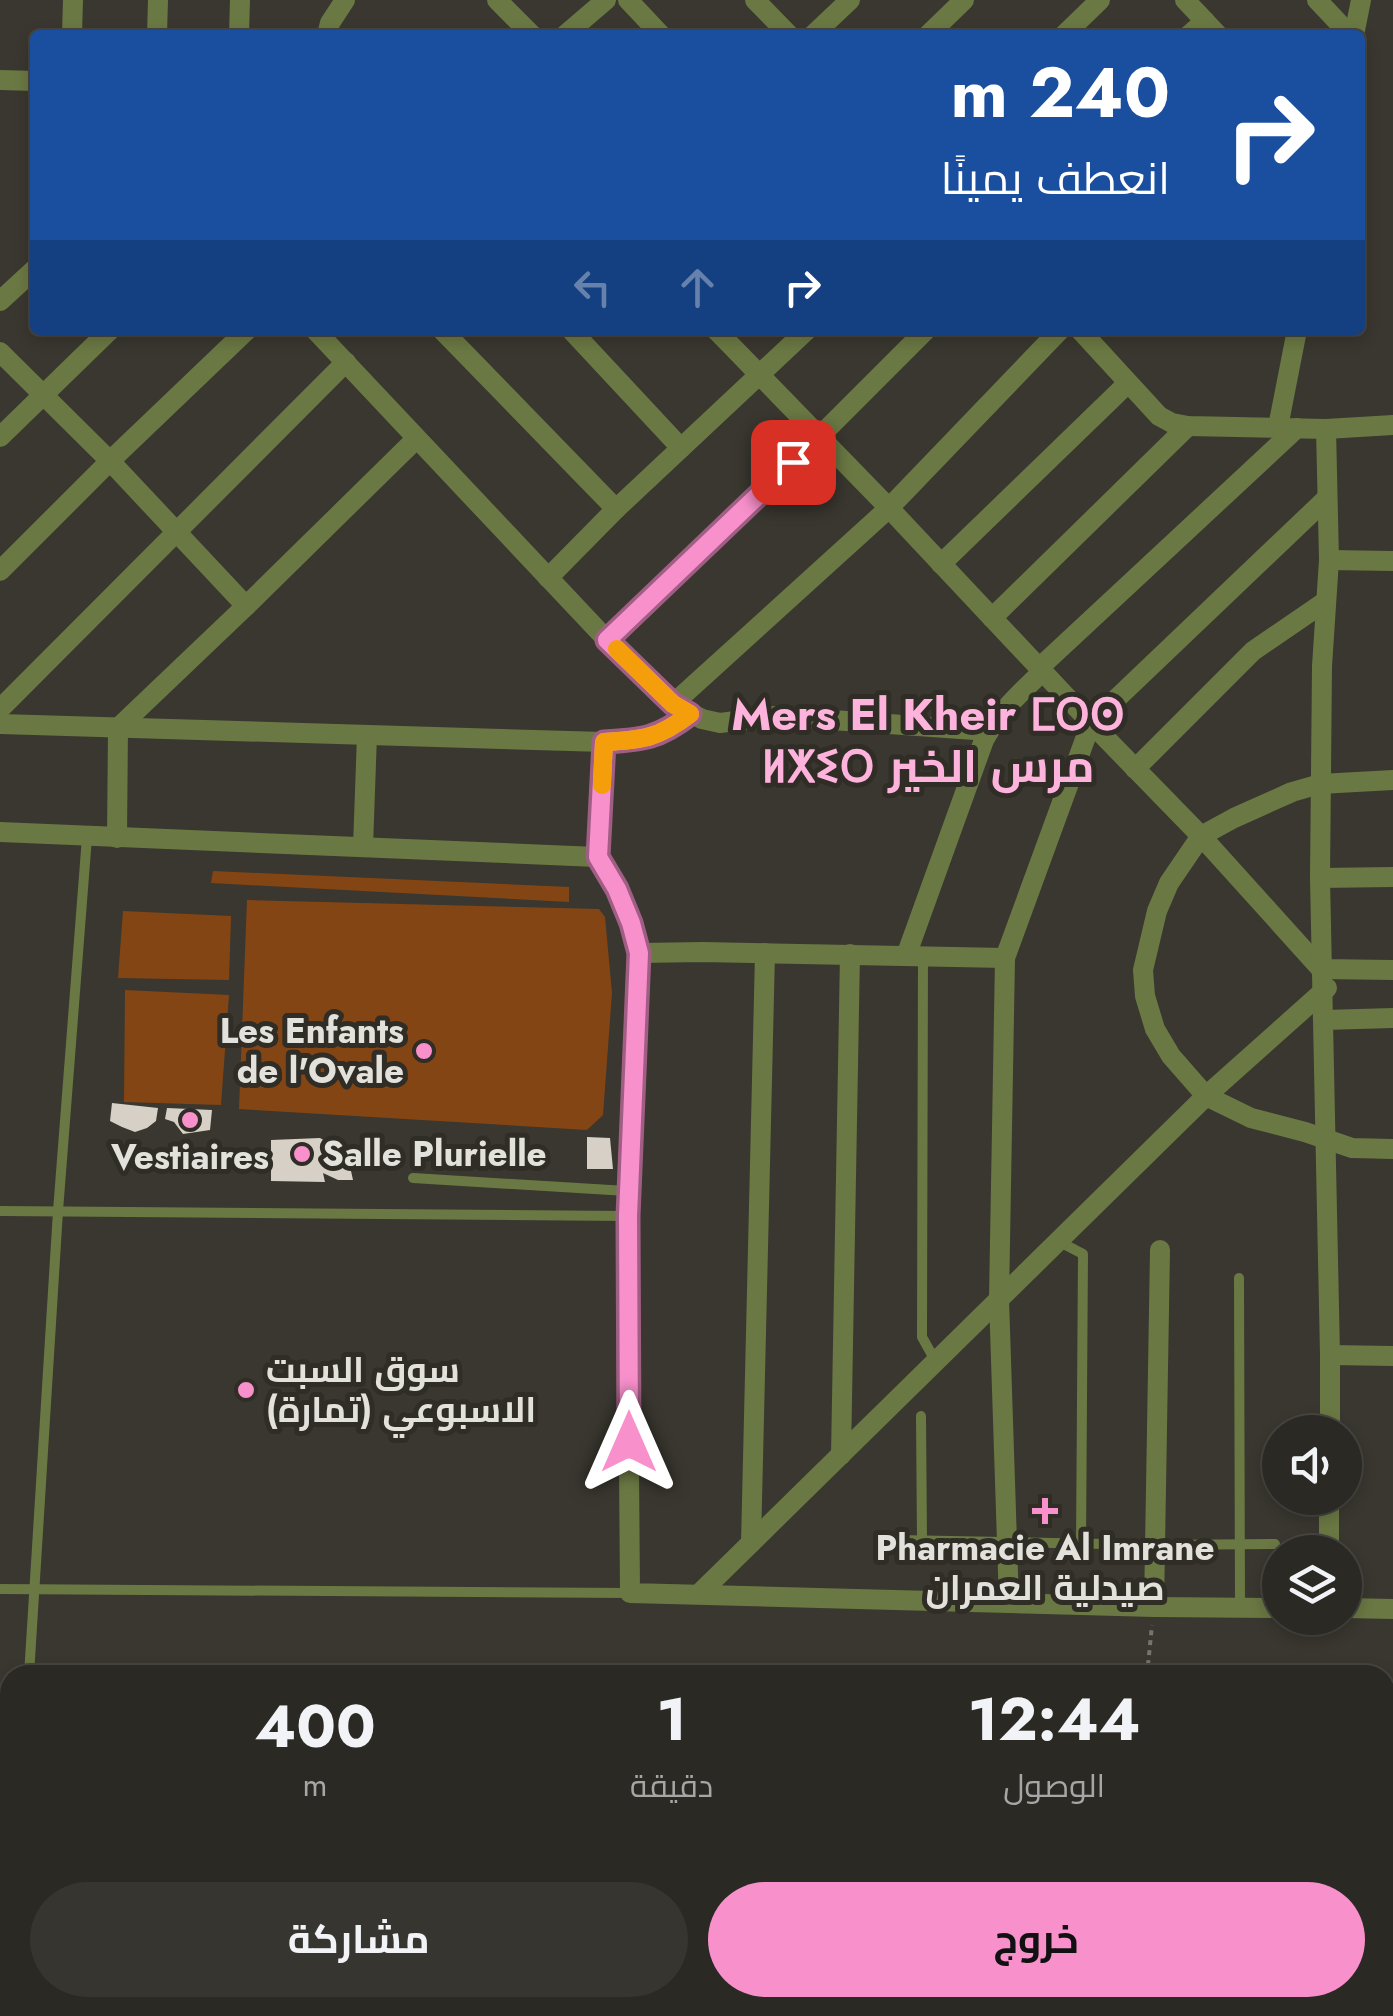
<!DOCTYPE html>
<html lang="ar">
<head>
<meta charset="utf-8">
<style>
  body { margin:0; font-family:Jost,Cairo,"Noto Sans Tifinagh",sans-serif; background:#373530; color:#f1f3f6; direction:rtl; height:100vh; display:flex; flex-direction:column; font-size:38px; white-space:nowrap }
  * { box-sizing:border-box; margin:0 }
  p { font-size:32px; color:#a6a6a6 }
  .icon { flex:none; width:55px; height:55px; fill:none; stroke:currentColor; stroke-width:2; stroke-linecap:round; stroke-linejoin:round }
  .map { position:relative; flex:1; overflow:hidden; direction:ltr }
  .side { position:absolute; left:0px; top:1665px; width:1395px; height:352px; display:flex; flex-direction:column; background:#2b2923; border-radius:30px 30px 0 0; box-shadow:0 5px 15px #0003,0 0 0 2px #474541; direction:rtl }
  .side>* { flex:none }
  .top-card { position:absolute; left:30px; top:30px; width:1335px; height:305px; border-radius:10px; box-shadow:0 5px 15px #0003,0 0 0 2px #474541; direction:rtl; background:#1a4fa0; color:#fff; overflow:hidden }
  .tools { position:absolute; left:1262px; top:1415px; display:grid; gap:20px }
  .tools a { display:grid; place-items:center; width:100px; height:100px; border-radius:50%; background:#2b2923; box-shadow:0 5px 15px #0003,0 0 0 2px #474541; font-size:50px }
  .pin { position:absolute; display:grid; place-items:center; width:85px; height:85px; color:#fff; margin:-42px; border-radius:20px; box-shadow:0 5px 15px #0006 }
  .me { position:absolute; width:110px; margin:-55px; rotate:0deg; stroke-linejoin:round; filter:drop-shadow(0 0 8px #0008) }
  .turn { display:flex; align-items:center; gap:35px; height:210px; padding:0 30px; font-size:45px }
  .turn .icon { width:130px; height:130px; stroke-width:2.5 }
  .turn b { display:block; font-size:70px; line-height:85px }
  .lanes { display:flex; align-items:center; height:95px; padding:0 30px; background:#0003; justify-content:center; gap:50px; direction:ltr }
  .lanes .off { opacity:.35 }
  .eta { display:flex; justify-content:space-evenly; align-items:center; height:170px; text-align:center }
  .eta b { font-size:60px; font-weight:700; line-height:70px }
  .button { display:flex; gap:20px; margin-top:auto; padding:20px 30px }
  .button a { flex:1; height:115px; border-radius:60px; background:#f890cc; color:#111; font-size:40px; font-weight:700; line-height:115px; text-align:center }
  .button a+a { background:#373530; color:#f1f3f6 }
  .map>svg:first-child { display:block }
</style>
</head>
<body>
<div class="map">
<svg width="1393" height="2016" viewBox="0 0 1393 2016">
  <rect width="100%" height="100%" fill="#39372f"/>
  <g fill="#844514">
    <path d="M213 871 569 887V902L211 883Z"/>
    <path d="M247 900 599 909 605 917 612 993 603 1115 587 1130 239 1109Z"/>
    <path d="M123 911 231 916 229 980 118 978Z"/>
    <path d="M125 990 229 995 221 1105 124 1102Z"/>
  </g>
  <g fill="#d7d0c7">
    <path d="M112 1103 158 1108 156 1121 147 1128 135 1132 122 1127 110 1121Z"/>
    <path d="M167 1108 212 1110 210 1130 183 1134 174 1122 165 1119Z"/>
    <path d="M587 1137 610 1138 613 1169H587Z"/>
    <path d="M320 1138 332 1145 336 1163 349 1162 353 1180H338L323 1173 325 1182 271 1181V1140Z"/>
  </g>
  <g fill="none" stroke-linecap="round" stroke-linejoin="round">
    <g stroke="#75746d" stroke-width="4" stroke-dasharray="5 5" stroke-linecap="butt">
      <path d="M1147 1675 1152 1625"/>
      <path d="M1143 2016V2008"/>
    </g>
    <g stroke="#6a7843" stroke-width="10">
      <path d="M923 957 922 1337 936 1362"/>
      <path d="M413 1178 627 1191"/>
      <path d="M0 1211 626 1216"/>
      <path d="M1058 1241 1083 1254 1081 1544"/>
      <path d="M1239 1278 1240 1607"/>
      <path d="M921 1416 922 1541"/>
      <path d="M897 1540 1156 1545 1275 1544"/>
      <path d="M0 1589 630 1593"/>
      <path d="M29 1675 58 1211 87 837"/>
      <path d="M7 2016 10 1976"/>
    </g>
    <g stroke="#6a7843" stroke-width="20">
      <path d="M497 0 532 35"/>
      <path d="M628 0 661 35"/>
      <path d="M755 0 789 35"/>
      <path d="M1185 0 1218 35"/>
      <path d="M1317 0 1350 35"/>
      <path d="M72 35 73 0"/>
      <path d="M157 35 158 0"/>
      <path d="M239 35 240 0"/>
      <path d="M327 35 330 23 345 0"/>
      <path d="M565 35 606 0"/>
      <path d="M813 35 850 0"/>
      <path d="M928 35 964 0"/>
      <path d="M1064 35 1100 0"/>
      <path d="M1189 35 1205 21"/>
      <path d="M1354 35 1361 0"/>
      <path d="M0 80 35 81"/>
      <path d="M0 301 35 269"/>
      <path d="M315 330 607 640 673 704 702 719 720 723 775 716 989 731"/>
      <path d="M442 330 616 509"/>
      <path d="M571 330 681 448"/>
      <path d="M716 330 889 508 1091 723 1201 836 1321 969 1393 970"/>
      <path d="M1080 330 1159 416 1172 423 1188 426 1326 429 1393 425"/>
      <path d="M0 352 110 461 246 606 416 439"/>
      <path d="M1278 427 1297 330"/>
      <path d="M1326 429 1329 560 1322 666 1320 878 1330 1355V1432"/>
      <path d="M0 437 110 330"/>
      <path d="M1329 560 1393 561"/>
      <path d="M941 564 1128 383"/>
      <path d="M0 571 110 461 247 330"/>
      <path d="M548 578 616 509 807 330"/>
      <path d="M992 618 1188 426"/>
      <path d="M607 640 820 436 926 330"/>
      <path d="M1039 668 1297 428"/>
      <path d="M673 704 889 508 1060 330"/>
      <path d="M0 709 346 362"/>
      <path d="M0 724 604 742C643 740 659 737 690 714"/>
      <path d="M1135 769 1253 651 1326 601"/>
      <path d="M1393 780 1320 784 1292 792 1234 818 1201 836 1169 883 1157 911 1143 970 1145 996 1155 1029 1171 1056 1206 1096 1251 1118 1305 1132 1352 1148 1393 1149"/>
      <path d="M0 832 597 857C617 888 630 918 639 953L627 1216 630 1593 1154 1607 1280 1608"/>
      <path d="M117 838 118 728 246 606"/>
      <path d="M363 847 367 735"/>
      <path d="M597 857 604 742"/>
      <path d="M1320 878 1393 877"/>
      <path d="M639 953 703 952 1005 958"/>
      <path d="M906 956 984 740C999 712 1020 693 1042 672"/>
      <path d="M1324 1020 1393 1018"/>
      <path d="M1330 1355 1393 1356"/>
      <path d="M841 1455 850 954"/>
      <path d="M751 1543 765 953"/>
      <path d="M1329 1552V1498"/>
      <path d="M699 1594 1206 1096 1327 988"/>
      <path d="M1009 1603 999 1299 1005 958 1091 723 1327 498"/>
      <path d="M1154 1607 1160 1250"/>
      <path d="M1345 1608 1393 1609"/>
    </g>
  </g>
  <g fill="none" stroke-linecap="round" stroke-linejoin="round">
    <defs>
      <path id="route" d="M629 1442 628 1216 639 953 631 923 617 889 598 857 604 742C643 740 659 738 690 714L673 704 607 640 793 462"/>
    </defs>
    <use href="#route" stroke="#a15e85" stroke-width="25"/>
    <use href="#route" stroke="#f890cc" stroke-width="18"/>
    <path stroke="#f59e0b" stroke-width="18" d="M602 785 604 742C643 740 659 738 690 714L673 704 617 649"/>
  </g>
  <g fill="#f890cc" stroke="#2f2d25" stroke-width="4">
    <circle cx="424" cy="1051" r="10"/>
    <circle cx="190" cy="1120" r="10"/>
    <circle cx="302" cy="1154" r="10"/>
    <circle cx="246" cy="1390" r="10"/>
    <path d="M1040 1496h10v10h10v10h-10v10h-10v-10h-10v-10h10z"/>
  </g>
  <g text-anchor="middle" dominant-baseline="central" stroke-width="10" stroke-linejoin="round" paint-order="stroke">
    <g font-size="35" font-weight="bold" fill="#e2e1db" stroke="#2f2d25" text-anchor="start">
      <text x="404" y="1031" text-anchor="end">Les Enfants<tspan x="404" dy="40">de l'Ovale</tspan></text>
      <text x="322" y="1154">Salle Plurielle</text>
      <text x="190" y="1157" text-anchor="middle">Vestiaires</text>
      <text x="266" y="1370">سوق السبت<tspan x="266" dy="40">الاسبوعي (تمارة)</tspan></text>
      <text x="1045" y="1548" text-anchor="middle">Pharmacie Al Imrane<tspan x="1045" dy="40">صيدلية العمران</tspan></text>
    </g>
    <g font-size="45" font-weight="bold" fill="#feb3dc" stroke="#2f2d25">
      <text x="928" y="714">Mers El Kheir ⵎⵔⵙ<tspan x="928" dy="52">ⵍⵅⵉⵔ مرس الخير</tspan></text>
    </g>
  </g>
</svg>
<div class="tools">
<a><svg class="icon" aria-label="sound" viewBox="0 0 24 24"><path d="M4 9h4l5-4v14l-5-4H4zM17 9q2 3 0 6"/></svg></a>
<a><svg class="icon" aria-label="layers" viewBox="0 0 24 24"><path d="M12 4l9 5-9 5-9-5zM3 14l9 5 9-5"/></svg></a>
</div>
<div class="pin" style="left:793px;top:462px;background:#d93025"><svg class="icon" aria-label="arrive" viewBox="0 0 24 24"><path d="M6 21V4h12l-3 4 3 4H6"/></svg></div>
<svg class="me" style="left:629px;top:1442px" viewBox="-20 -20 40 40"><path d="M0-17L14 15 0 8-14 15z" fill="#f890cc" stroke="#fff" stroke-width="4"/></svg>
<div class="top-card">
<div class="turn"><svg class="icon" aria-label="right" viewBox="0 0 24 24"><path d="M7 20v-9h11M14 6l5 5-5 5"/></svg><div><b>240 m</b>انعطف يمينًا</div></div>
<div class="lanes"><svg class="icon off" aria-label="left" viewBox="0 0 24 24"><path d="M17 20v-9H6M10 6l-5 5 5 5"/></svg><svg class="icon off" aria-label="ahead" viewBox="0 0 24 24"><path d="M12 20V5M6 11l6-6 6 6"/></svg><svg class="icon" aria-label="right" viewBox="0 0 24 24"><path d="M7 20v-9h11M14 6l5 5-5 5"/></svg></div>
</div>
<section class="side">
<div class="eta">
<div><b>12:44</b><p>الوصول</p></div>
<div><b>1</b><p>دقيقة</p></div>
<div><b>400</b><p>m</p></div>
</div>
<div class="button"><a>خروج</a><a>مشاركة</a></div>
</section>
</div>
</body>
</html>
